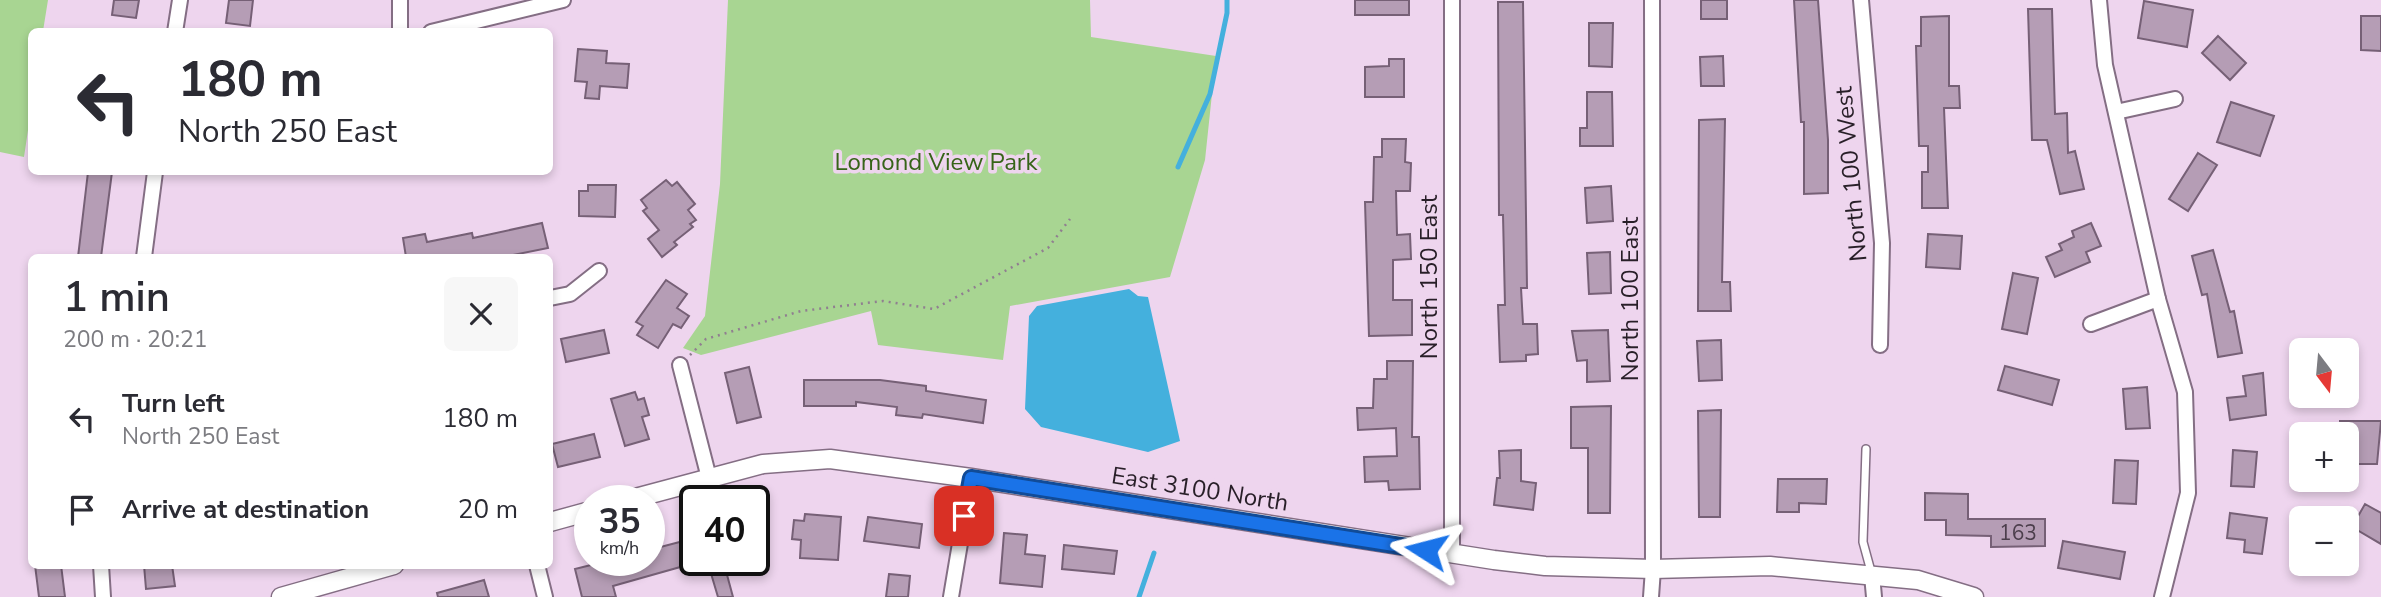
<!DOCTYPE html>
<html lang="en">
<head>
<meta charset="utf-8">
<style>
  body { margin:0; font-family:"Nunito Sans",sans-serif; background:#f7f7f7; color:#2b2b33; height:100vh; display:flex; flex-direction:column; font-size:26px; white-space:nowrap }
  * { box-sizing:border-box; margin:0 }
  p { font-size:23px; color:#7c7c81 }
  .icon { flex:none; width:38px; height:38px; fill:none; stroke:currentColor; stroke-width:2; stroke-linecap:round; stroke-linejoin:round }
  .map { position:relative; flex:1; overflow:hidden }
  .drawer { position:absolute; left:28px; top:254px; width:525px; height:315px; display:flex; flex-direction:column; background:#fff; border-radius:10px; box-shadow:0 4px 10px #0003 }
  .drawer>* { flex:none }
  .hud { position:absolute; left:28px; top:28px; width:525px; height:147px; border-radius:10px; box-shadow:0 4px 10px #0003; background:#fff; color:#2b2b33; overflow:hidden }
  .needle { width:46px; rotate:164deg }
  .tools { position:absolute; left:2289px; top:338px; display:grid; gap:14px }
  .tools a { display:grid; place-items:center; width:70px; height:70px; border-radius:10px; background:#fff; box-shadow:0 4px 10px #0003; font-size:35px }
  .speed { position:absolute; left:574px; top:485px; display:flex; gap:14px; font-size:35px; font-weight:700; text-align:center }
  .speed>* { display:grid; place-content:center; width:91px; height:91px; border-radius:50%; background:#fff; box-shadow:0 4px 10px #0003; line-height:1 }
  .speed small { font-size:18px; font-weight:400 }
  .speed .limit { border:4px solid #111; border-radius:10px; background:#fff; color:#111 }
  .pin { position:absolute; display:grid; place-items:center; width:60px; height:60px; color:#fff; margin:-30px; border-radius:14px; box-shadow:0 4px 10px #0006 }
  .me { position:absolute; width:77px; margin:-38px; rotate:279deg; stroke-linejoin:round; filter:drop-shadow(0 0 5px #0008) }
  .turn { display:flex; align-items:center; gap:24px; height:147px; padding:0 35px; font-size:32px }
  .turn .icon { width:91px; height:91px; stroke-width:2.5 }
  .turn b { display:block; font-size:49px; line-height:60px }
  .round { display:grid; place-items:center; flex:none; width:74px; height:74px; border-radius:10px; background:#f7f7f7 }
  .summary { display:flex; align-items:center; justify-content:space-between; height:119px; padding:0 35px }
  h1 { font-size:42px; font-weight:600; line-height:52px }
  ul { padding:0; list-style:none }
  li { display:flex; align-items:center; gap:21px; height:91px; padding:0 35px }
  li div { flex:1 }
  li b { display:block; font-size:26px }
  li em { font-style:normal }
  .map>svg:first-child { display:block }
</style>
</head>
<body>
<div class="map">
<svg width="2381" height="597" viewBox="0 0 2381 597">
  <rect width="100%" height="100%" fill="#eed5ee"/>
  <g fill="#a8d592">
    <path d="M0 0H48L43 31 32 32 31 110 24 157 0 152Z"/>
    <path d="M728 0H1090L1091 37 1216 56 1205 160 1170 277 1010 306 1003 360 878 345 871 311 701 355 683 348 705 316 720 184Z"/>
  </g>
  <path fill="#44b0dd" d="M1129 289 1138 296 1148 297 1180 441 1148 452 1041 427 1025 409 1029 316 1037 306Z"/>
  <g fill="none" stroke-linecap="round" stroke-linejoin="round">
    <g stroke="#44b0dd" stroke-width="5">
      <path d="M1178 167 1210 94 1227 13V0"/>
      <path d="M1139 597 1154 553"/>
    </g>
  </g>
  <g fill="#b59db5" stroke="#766076" stroke-width="2">
    <path d="M114 0H139L136 18 112 15Z"/>
    <path d="M229 0H253L250 26 226 23Z"/>
    <rect x="1355" y="0" width="54" height="15"/>
    <rect x="1701" y="0" width="26" height="19"/>
    <path d="M1794 0H1818L1828 140V193L1804 194V122H1801Z"/>
    <path d="M2144 1 2193 10 2187 47 2138 38Z"/>
    <path d="M1498 2H1523L1527 288H1521L1523 324H1537L1538 354 1526 355V361L1500 362 1498 305H1505L1503 215H1499Z"/>
    <path d="M2028 9H2052L2055 114 2067 113 2068 153 2075 151 2084 189 2060 194 2047 140H2032Z"/>
    <path d="M1949 16V86H1959L1960 108H1944L1948 208H1922V172H1928V146H1919L1916 46H1921V17Z"/>
    <path d="M2361 16H2381V51L2361 50Z"/>
    <path d="M1589 23H1613L1612 67 1589 66Z"/>
    <path d="M2218 36 2246 63 2230 80 2202 53Z"/>
    <path d="M578 49 607 51 606 63 629 64 627 88 600 86 599 99 585 98 587 82 575 81Z"/>
    <path d="M1723 56 1724 86H1701L1700 57Z"/>
    <path d="M1389 59H1404V97H1365V67L1389 66Z"/>
    <path d="M1587 92H1612L1613 146H1580V128H1587Z"/>
    <path d="M2231 102 2274 116 2260 156 2217 142Z"/>
    <path d="M1725 119 1722 282H1730L1731 311H1698L1699 120Z"/>
    <path d="M1382 139H1406L1405 162 1411 163 1410 191H1396L1397 235 1410 234 1411 259 1393 260V300H1412V335L1369 336 1365 202H1373L1374 157H1382Z"/>
    <path d="M2198 153 2217 165 2188 211 2169 199Z"/>
    <path d="M88 172H112L101 257H78Z"/>
    <path d="M666 180 672 186 677 182 695 204 688 210 696 220 690 224 693 227 674 242 677 245 662 257 648 239 659 230 643 211 647 208 641 200Z"/>
    <path d="M588 185H616L615 217 579 216V191H588Z"/>
    <path d="M1611 186 1613 221 1587 223 1585 188Z"/>
    <path d="M542 223 548 248 503 257H406L403 238 425 234 427 242 472 233 473 238Z"/>
    <path d="M2091 223 2101 246 2086 252 2090 262 2055 277 2046 257 2062 250 2059 244 2074 237 2072 231Z"/>
    <path d="M1928 234 1962 236 1960 269 1926 267Z"/>
    <path d="M2213 250 2230 312 2234 311 2242 353 2218 357 2207 294 2202 295 2192 256Z"/>
    <path d="M1610 252 1611 293 1589 294 1587 253Z"/>
    <path d="M2013 273 2038 278 2027 334 2002 329Z"/>
    <path d="M666 280 687 294 677 308 689 316 681 328 673 324 658 348 637 335 643 326 636 322Z"/>
    <path d="M604 330 609 353 566 362 561 339Z"/>
    <path d="M1608 330 1610 381 1587 382V360L1577 361 1572 331Z"/>
    <path d="M1721 340 1722 380 1699 381 1697 341Z"/>
    <path d="M1387 361H1413L1412 437H1419L1420 489 1389 490 1388 481 1365 482 1364 457 1397 456 1396 428 1358 430 1357 408H1373L1374 379H1387Z"/>
    <path d="M2005 366 2059 380 2052 405 1998 390Z"/>
    <path d="M749 367 761 417 737 423 725 373Z"/>
    <path d="M2263 373 2266 415 2230 420 2227 398 2246 396 2243 376Z"/>
    <path d="M804 380H880L926 386V391L986 400 983 423 923 414 922 418 896 415 897 407 856 402V406H804Z"/>
    <path d="M2147 387 2150 428 2126 429 2123 389Z"/>
    <path d="M635 392 638 400 644 398 649 415 642 417 649 439 625 446 611 399Z"/>
    <path d="M1611 406 1610 513H1588V448H1571V407Z"/>
    <path d="M1721 410 1720 517H1699L1698 411Z"/>
    <path d="M2340 421H2381L2377 464H2350L2347 434H2340Z"/>
    <path d="M594 434 600 457 558 467 552 444Z"/>
    <path d="M1521 450V481L1536 483 1533 510 1494 505 1497 478H1500L1499 451Z"/>
    <path d="M2233 450 2257 452 2254 487 2231 486Z"/>
    <path d="M2115 460 2138 461 2136 504 2113 503Z"/>
    <path d="M1778 479H1827L1826 504 1799 503V512H1777Z"/>
    <path d="M1925 493 1968 494V519H2045V546L1991 547V536L1946 535V520H1925Z"/>
    <path d="M2365 504 2381 513V544L2352 527Z"/>
    <path d="M2230 513 2267 518 2262 554 2244 552 2245 540 2227 538Z"/>
    <path d="M805 514 841 517 838 560 800 558 801 540 792 539 794 520 804 521Z"/>
    <path d="M868 517 922 524 919 548 864 541Z"/>
    <path d="M1004 533 1027 535 1025 554 1045 556 1042 587 1000 583Z"/>
    <path d="M691 539 698 562 613 586 616 597H582L575 569 611 560H649V550Z"/>
    <path d="M2063 541 2125 552 2120 579 2058 568Z"/>
    <path d="M1064 545 1117 551 1114 574 1062 569Z"/>
    <path d="M707 560H723L733 597H718Z"/>
    <path d="M35 565H61L65 597H39Z"/>
    <path d="M144 565H172L175 586 146 589Z"/>
    <path d="M889 574 910 576 908 597H886Z"/>
    <path d="M484 580 489 597H438L437 593Z"/>
  </g>
  <g fill="none" stroke-linecap="round" stroke-linejoin="round">
    <defs>
      <path id="service" d="M1866 449 1863 542 1872 575"/>
      <g id="minor">
        <path d="M1861 0 1882 243 1880 345"/>
        <path d="M2099 0 2105 65 2158 299 2185 392 2188 493 2162 597"/>
        <path d="M175 32 180 0"/>
        <path d="M400 32V0"/>
        <path d="M431 32 563 0"/>
        <path d="M2116 112 2175 99"/>
        <path d="M144 257 155 172"/>
        <path d="M550 298 570 294 599 271"/>
        <path d="M2091 324 2158 299"/>
        <path d="M680 365 709 478"/>
        <path d="M1452 554V0"/>
        <path d="M101 565 103 597"/>
        <path d="M537 565 545 597"/>
        <path d="M1872 575 1874 597"/>
        <path d="M951 597 971 478"/>
        <path d="M1651 597 1653 569 1652 0"/>
      </g>
      <g id="tertiary">
        <path d="M628 500 763 464 830 459 971 478 1494 560 1545 566 1653 569 1770 566 1918 580 1974 597"/>
        <path d="M550 522 590 511"/>
        <path d="M281 597 394 565"/>
      </g>
    </defs>
    <use href="#service" stroke="#846e84" stroke-width="10"/>
    <use href="#minor" stroke="#846e84" stroke-width="18"/>
    <use href="#tertiary" stroke="#846e84" stroke-width="21"/>
    <path stroke="#907f90" stroke-width="2.5" stroke-dasharray="2 5" stroke-linecap="butt" d="M690 355 706 339 801 311 883 301 934 309 1048 248 1070 219"/>
    <use href="#service" stroke="#fff" stroke-width="7"/>
    <use href="#minor" stroke="#fff" stroke-width="14"/>
    <use href="#tertiary" stroke="#fff" stroke-width="18"/>
  </g>
  <g fill="none" stroke-linecap="round" stroke-linejoin="round">
    <defs>
      <path id="route" d="M964 516 971 478 1426 550"/>
    </defs>
    <use href="#route" stroke="#114b97" stroke-width="18"/>
    <use href="#route" stroke="#1a73e8" stroke-width="12"/>
  </g>
  <g text-anchor="middle" dominant-baseline="central" stroke-width="7" stroke-linejoin="round" paint-order="stroke">
    <g font-size="21" fill="#4b3e4b">
      <text x="2018" y="533">163</text>
    </g>
    <g font-size="24" fill="#366418" stroke="#eed5ee">
      <text x="936" y="162">Lomond View Park</text>
    </g>
    <g font-size="24" fill="#281f28" stroke="#eed5ee">
      <text transform="translate(1851 174) rotate(-95)">North 100 West</text>
      <text transform="translate(1429 277) rotate(-90)">North 150 East</text>
      <text transform="translate(1630 299) rotate(-90)">North 100 East</text>
      <text transform="translate(1200 489) rotate(9)">East 3100 North</text>
    </g>
  </g>
</svg>
<div class="tools">
<a><svg class="needle" viewBox="-14 -14 28 28"><path d="M0-13l5 13h-10z" fill="#e53935"/><path d="M0 13l5-13h-10z" fill="#7c7c81"/></svg></a>
<a>+</a>
<a>−</a>
</div>
<div class="speed"><div>35<small>km/h</small></div><div class="limit">40</div></div>
<div class="pin" style="left:964px;top:516px;background:#d93025"><svg class="icon" aria-label="arrive" viewBox="0 0 24 24"><path d="M6 21V4h12l-3 4 3 4H6"/></svg></div>
<svg class="me" style="left:1426px;top:550px" viewBox="-20 -20 40 40"><path d="M0-17L14 15 0 8-14 15z" fill="#1a73e8" stroke="#fff" stroke-width="4"/></svg>
<div class="hud">
<div class="turn"><svg class="icon" aria-label="left" viewBox="0 0 24 24"><path d="M17 20v-9H6M10 6l-5 5 5 5"/></svg><div><b>180 m</b>North 250 East</div></div>
</div>
<section class="drawer">
<div class="summary"><div><h1>1 min</h1><p>200 m · 20:21</p></div><a class="round"><svg class="icon" aria-label="close" viewBox="0 0 24 24"><path d="M6 6l12 12M18 6L6 18"/></svg></a></div>
<ul>
<li><svg class="icon" aria-label="left" viewBox="0 0 24 24"><path d="M17 20v-9H6M10 6l-5 5 5 5"/></svg><div><b>Turn left</b><p>North 250 East</p></div><em>180 m</em></li>
<li><svg class="icon" aria-label="arrive" viewBox="0 0 24 24"><path d="M6 21V4h12l-3 4 3 4H6"/></svg><div><b>Arrive at destination</b></div><em>20 m</em></li>
</ul>
</section>
</div>
</body>
</html>
